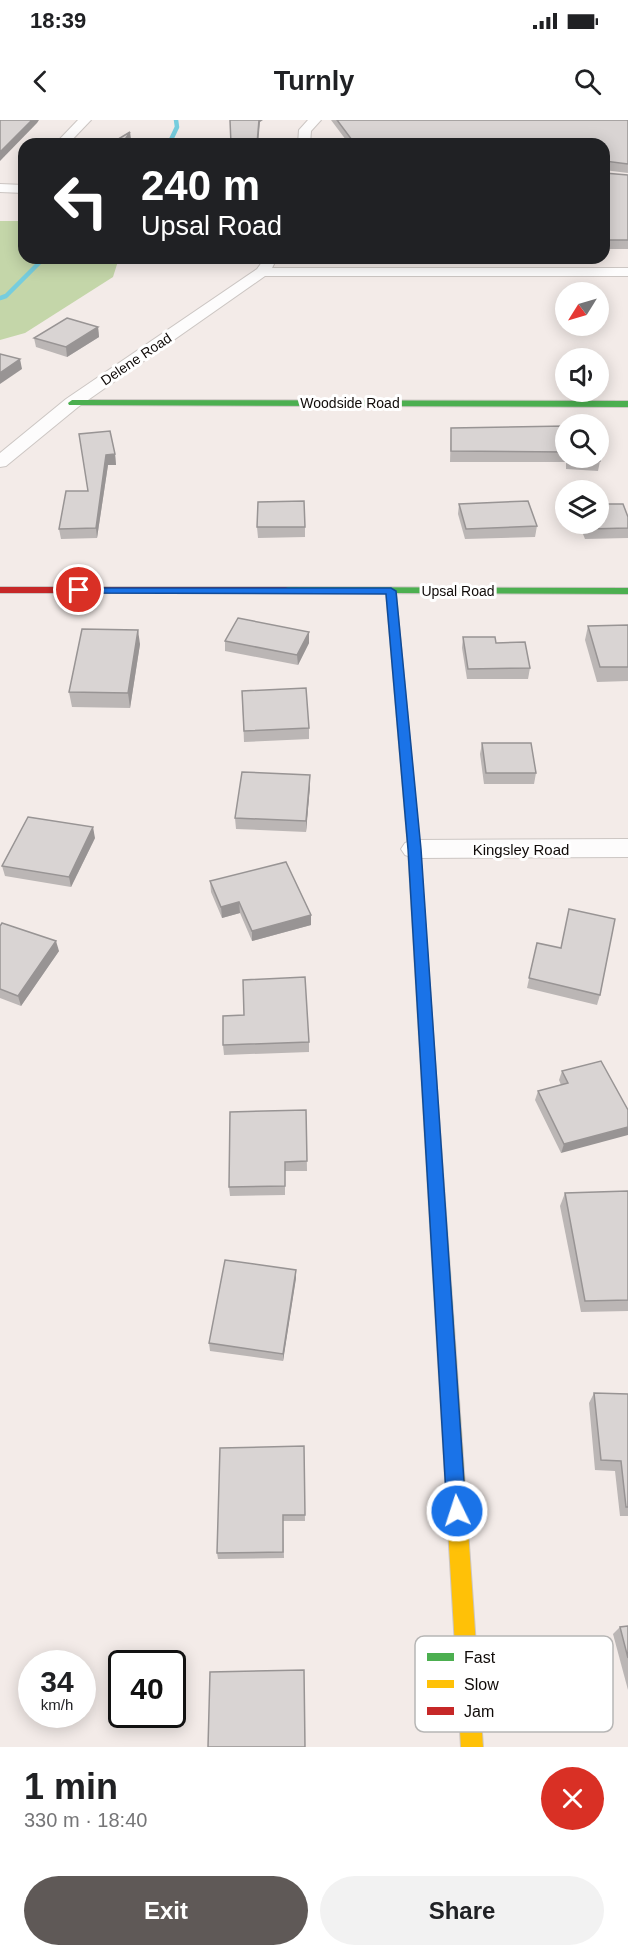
<!DOCTYPE html>
<html lang="en">
<head>
<meta charset="utf-8">
<style>
  body { margin:0; font-family:Helvetica,sans-serif; background:#f2f2f2; color:#202124; height:100vh; display:flex; flex-direction:column; font-size:22px; white-space:nowrap }
  * { box-sizing:border-box; margin:0 }
  p { font-size:20px; color:#757577 }
  .icon { flex:none; width:33px; height:33px; fill:none; stroke:currentColor; stroke-width:2; stroke-linecap:round; stroke-linejoin:round }
  .map { position:relative; height:1627px; overflow:hidden }
  .sheet { display:flex; flex-direction:column; background:#fff; flex:1 }
  .sheet>* { flex:none }
  .top-card { position:absolute; left:18px; top:18px; width:592px; height:126px; border-radius:18px; box-shadow:0 3px 15px #0003; background:#202124; color:#fff; overflow:hidden }
  .needle { width:39px; rotate:233deg }
  .fabs { position:absolute; left:555px; top:162px; display:grid; gap:12px }
  .fabs a { display:grid; place-items:center; width:54px; height:54px; border-radius:50%; background:#fff; box-shadow:0 3px 15px #0003; font-size:30px }
  .speed { position:absolute; left:18px; top:1530px; display:flex; gap:12px; font-size:30px; font-weight:700; text-align:center }
  .speed>* { display:grid; place-content:center; width:78px; height:78px; border-radius:50%; background:#fff; box-shadow:0 3px 15px #0003; line-height:1 }
  .speed small { font-size:15px; font-weight:400 }
  .speed .limit { border:3px solid #111; border-radius:9px; background:#fff; color:#111 }
  .pin { position:absolute; display:grid; place-items:center; width:51px; height:51px; color:#fff; margin:-26px; border:3px solid #fff; border-radius:50%; box-shadow:0 2px 6px #0007 }
  .me { position:absolute; width:66px; margin:-33px; rotate:356deg; stroke-linejoin:round; filter:drop-shadow(0 0 4px #0008) }
  .turn { display:flex; align-items:center; gap:21px; height:126px; padding:0 24px; font-size:27px }
  .turn .icon { width:78px; height:78px; stroke-width:2.5 }
  .turn b { display:block; font-size:42px; line-height:51px }
  .round { display:grid; place-items:center; flex:none; width:63px; height:63px; border-radius:32px; background:#f2f2f2 }
  .summary { display:flex; align-items:center; justify-content:space-between; height:102px; padding:0 24px }
  h1 { font-size:36px; font-weight:700; line-height:45px }
  .button { display:flex; gap:12px; margin-top:auto; padding:12px 24px }
  .button a { flex:1; height:69px; border-radius:36px; background:#5f5957; color:#fff; font-size:24px; font-weight:700; line-height:69px; text-align:center }
  .button a+a { background:#f2f2f2; color:#202124 }
  .status { display:flex; justify-content:space-between; align-items:center; height:42px; padding:0 30px; background:#fff; direction:ltr }
  .status svg { height:16px; fill:currentColor }
  header { display:flex; justify-content:space-between; align-items:center; height:78px; padding:0 24px; background:#fff; font-size:27px; font-weight:700 }
  .map>svg:first-child { display:block }
</style>
</head>
<body>
<div class="status"><b>18:39</b><svg viewBox="0 0 49 12"><path d="M0 12V9h3v3zM5 12V6h3v6zM10 12V3h3v9zM15 12V0h3v12zM26 1h20v11H26zM47 4h2v5h-2z"/></svg></div>
<header><svg class="icon" aria-label="back" viewBox="0 0 24 24"><path d="M15 5l-7 7 7 7"/></svg>Turnly<svg class="icon" aria-label="search" viewBox="0 0 24 24"><circle cx="10" cy="10" r="6"/><path d="M15 15l6 6"/></svg></header>
<div class="map">
<svg width="628" height="1627" viewBox="0 0 628 1627">
  <rect width="100%" height="100%" fill="#f3ebe8"/>
  <path fill="#c4d6a9" d="M0 101H24V138H119L113 157 25 213 0 220Z"/>
  <g fill="none" stroke-linecap="round" stroke-linejoin="round">
    <g stroke="#76cdde" stroke-width="4.5">
      <path d="M169 24 177 7 176 0"/>
      <path d="M0 178 6 176 44 138"/>
    </g>
    <defs>
      <g id="street">
        <path d="M78 0H91L68 24H55Z"/>
        <path d="M308 0H321L311 11 310 24H298L299 10Z"/>
        <path d="M0 64 24 65V73L0 72Z"/>
        <path d="M265 138H277L272 148H628V156H265L78 287 6 346 0 347V333L66 279 257 149Z"/>
        <path d="M628 719V737L414 738 405 735 401 729 405 723 414 720Z"/>
      </g>
      <g id="fast">
        <path d="M72 280 628 281V287L69 285 68 283Z"/>
        <path d="M286 467 628 468V474L396 473 420 729 454 1207 451 1213 445 1215 439 1213 436 1207 408 729 386 473 282 472V468Z"/>
      </g>
      <path id="slow" d="M445 1199 451 1201 454 1207 483 1627H461L436 1207 439 1201Z"/>
      <path id="jam" d="M0 467H286L291 470 286 473H0Z"/>
    </defs>
    <use href="#street" stroke="#ccc6c3" stroke-width="2"/>
    <use href="#fast" stroke="#ccc6c3" stroke-width="2"/>
    <use href="#slow" stroke="#ccc6c3" stroke-width="2"/>
    <use href="#jam" stroke="#ccc6c3" stroke-width="2"/>
    <use href="#street" fill="#fdfcfc" fill-rule="evenodd"/>
    <use href="#fast" fill="#4caf50" fill-rule="evenodd"/>
    <use href="#slow" fill="#ffc107" fill-rule="evenodd"/>
    <use href="#jam" fill="#c62828" fill-rule="evenodd"/>
  </g>
  <g fill="#bbb6b5">
    <path d="M331 0H628V53L604 50V24H349Z"/>
    <path d="M604 53 628 55V129H604Z"/>
    <path d="M98 207 99 217 67 237 36 227 34 218Z"/>
    <path d="M566 306V338H598L600 341 598 351 566 349V342H450L451 308Z"/>
    <path d="M115 334 116 345H108L97 418 61 419 59 409Z"/>
    <path d="M459 384 537 406 535 417 465 419 458 394Z"/>
    <path d="M628 397V418L585 419 579 404H598Z"/>
    <path d="M257 407H305V417L258 418Z"/>
    <path d="M628 505V561L597 562 585 520 588 506Z"/>
    <path d="M309 512V523L298 545 225 531V521Z"/>
    <path d="M463 517 496 523 530 548 528 559H467L462 528Z"/>
    <path d="M140 524 130 588 72 587 69 572Z"/>
    <path d="M242 571 309 608V619L244 622Z"/>
    <path d="M482 623 536 653 534 664H484L480 634Z"/>
    <path d="M310 666 306 712 236 709 235 698Z"/>
    <path d="M95 718 71 767 5 756 2 746Z"/>
    <path d="M210 761 311 805 252 821 240 793 222 798 211 772Z"/>
    <path d="M0 806 59 831 21 886 0 878Z"/>
    <path d="M537 823 600 875 597 885 527 868Z"/>
    <path d="M244 895 309 922V932L224 935 223 925Z"/>
    <path d="M601 941 561 1033 535 980 538 971 561 965 559 960 562 951Z"/>
    <path d="M306 990 307 1051H285V1075L230 1076 229 1067Z"/>
    <path d="M628 1071V1191L581 1192 560 1086 565 1073Z"/>
    <path d="M296 1158 283 1241 210 1231 209 1223Z"/>
    <path d="M594 1273 628 1274V1396H620L615 1351 595 1350 589 1283Z"/>
    <path d="M304 1326 305 1401H283L284 1438 218 1439 217 1433Z"/>
    <path d="M628 1506V1570L613 1514 620 1507Z"/>
  </g>
  <g fill="#989494">
    <path d="M32 0H39L37 3 0 41V32Z"/>
    <path d="M259 0H263L260 2 258 24H257Z"/>
    <path d="M130 12 131 19 128 24H122Z"/>
    <path d="M98 207 99 217 67 237 66 227Z"/>
    <path d="M20 239 22 249 0 264V253Z"/>
    <path d="M115 334 116 345H108L97 418 96 408 106 335Z"/>
    <path d="M138 510 140 524 130 588 128 573Z"/>
    <path d="M309 512V523L298 545 297 535Z"/>
    <path d="M310 655V666L306 712V701Z"/>
    <path d="M93 707 95 718 71 767 69 757Z"/>
    <path d="M239 782 240 793 222 798 221 787Z"/>
    <path d="M311 795V805L252 821V811Z"/>
    <path d="M56 821 59 831 21 886 18 876Z"/>
    <path d="M628 1007V1015L561 1033 564 1024Z"/>
    <path d="M296 1150V1158L283 1241V1234Z"/>
  </g>
  <g fill="#d9d4d3" stroke="#989494" stroke-width="1.5">
    <path d="M0 0H32L0 32Z"/>
    <path d="M230 0H259L257 24H231Z"/>
    <path d="M337 0H628V44L605 41 604 48V24H355Z"/>
    <path d="M130 12 122 24H110Z"/>
    <path d="M604 53 628 55V120H604Z"/>
    <path d="M67 198 98 207 66 227 34 218Z"/>
    <path d="M0 234 20 239 0 253Z"/>
    <path d="M566 306V332L451 331V308Z"/>
    <path d="M598 309H600V341L568 339V338H598Z"/>
    <path d="M110 311 115 334 106 335 96 408 59 409 66 371H88L79 314Z"/>
    <path d="M304 381 305 407H257L258 382Z"/>
    <path d="M528 381 537 406 466 409 459 384Z"/>
    <path d="M598 384H623L628 397V408L587 409 585 404H598Z"/>
    <path d="M238 498 309 512 297 535 225 521Z"/>
    <path d="M628 505V547H600L588 506Z"/>
    <path d="M82 509 138 510 128 573 69 572Z"/>
    <path d="M463 517H495L496 523 525 522 530 548 468 549Z"/>
    <path d="M306 568 309 608 244 611 242 571Z"/>
    <path d="M482 623H531L536 653H486Z"/>
    <path d="M242 652 310 655 306 701 235 698Z"/>
    <path d="M28 697 93 707 69 757 2 746Z"/>
    <path d="M286 742 311 795 252 811 239 782 221 787 210 761Z"/>
    <path d="M569 789 615 799 600 875 529 858 537 823 561 828Z"/>
    <path d="M2 803 56 821 18 876 0 869V806Z"/>
    <path d="M305 857 309 922 223 925V896L244 895 243 860Z"/>
    <path d="M601 941 628 990V1007L564 1024 538 971 568 963 562 951Z"/>
    <path d="M306 990 307 1041 285 1042V1066L229 1067 230 992Z"/>
    <path d="M628 1071V1180L585 1181 565 1073Z"/>
    <path d="M225 1140 296 1150 283 1234 209 1223Z"/>
    <path d="M594 1273 628 1274V1387H626L621 1341 601 1340Z"/>
    <path d="M304 1326 305 1395H283V1432L217 1433 220 1328Z"/>
    <path d="M628 1506V1538L620 1507Z"/>
    <path d="M304 1550 305 1627H208L210 1552Z"/>
  </g>
  <path fill="#1a73e8" stroke="#114b97" stroke-width="1.5" d="M76 468H391L396 471 421 729 466 1391 464 1398 457 1400 450 1398 447 1391 408 729 386 474 79 473 74 470Z"/>
  <g text-anchor="middle" dominant-baseline="central" stroke-width="6" stroke-linejoin="round" paint-order="stroke">
    <g font-size="14" fill="#100b09" stroke="#fff">
      <text transform="translate(136 239) rotate(-34)">Delene Road</text>
      <text x="350" y="283">Woodside Road</text>
      <text x="458" y="471">Upsal Road</text>
    </g>
    <g font-size="15" fill="#100b09" stroke="#fff">
      <text x="521" y="729">Kingsley Road</text>
    </g>
  </g>
  <rect x="415" y="1516" width="198" height="96" rx="9" fill="#fff" stroke="#b7b6b5" stroke-width="1.5"/>
  <rect x="427" y="1533" width="27" height="8" fill="#4caf50"/>
  <rect x="427" y="1560" width="27" height="8" fill="#ffc107"/>
  <rect x="427" y="1587" width="27" height="8" fill="#c62828"/>
  <g font-size="16" fill="#100b09">
    <text x="464" y="1543">Fast</text>
    <text x="464" y="1570">Slow</text>
    <text x="464" y="1597">Jam</text>
  </g>
</svg>
<div class="fabs">
<a><svg class="needle" viewBox="-14 -14 28 28"><path d="M0-13l5 13h-10z" fill="#e53935"/><path d="M0 13l5-13h-10z" fill="#757577"/></svg></a>
<a><svg class="icon" aria-label="sound" viewBox="0 0 24 24"><path d="M4 9h4l5-4v14l-5-4H4zM17 9q2 3 0 6"/></svg></a>
<a><svg class="icon" aria-label="search" viewBox="0 0 24 24"><circle cx="10" cy="10" r="6"/><path d="M15 15l6 6"/></svg></a>
<a><svg class="icon" aria-label="layers" viewBox="0 0 24 24"><path d="M12 4l9 5-9 5-9-5zM3 14l9 5 9-5"/></svg></a>
</div>
<div class="speed"><div>34<small>km/h</small></div><div class="limit">40</div></div>
<div class="pin" style="left:79px;top:470px;background:#d93025"><svg class="icon" aria-label="arrive" viewBox="0 0 24 24"><path d="M6 21V4h12l-3 4 3 4H6"/></svg></div>
<svg class="me" style="left:457px;top:1391px" viewBox="-20 -20 40 40"><circle r="17" fill="#1a73e8" stroke="#fff" stroke-width="3"/><path d="M0-11L8 9 0 5-8 9z" fill="#fff"/></svg>
<div class="top-card">
<div class="turn"><svg class="icon" aria-label="left" viewBox="0 0 24 24"><path d="M17 20v-9H6M10 6l-5 5 5 5"/></svg><div><b>240 m</b>Upsal Road</div></div>
</div>
</div>
<section class="sheet">
<div class="summary"><div><h1>1 min</h1><p>330 m · 18:40</p></div><a class="round" style="background:#d93025;color:#fff"><svg class="icon" aria-label="close" viewBox="0 0 24 24"><path d="M6 6l12 12M18 6L6 18"/></svg></a></div>
<div class="button"><a>Exit</a><a>Share</a></div>
</section>
</body>
</html>
